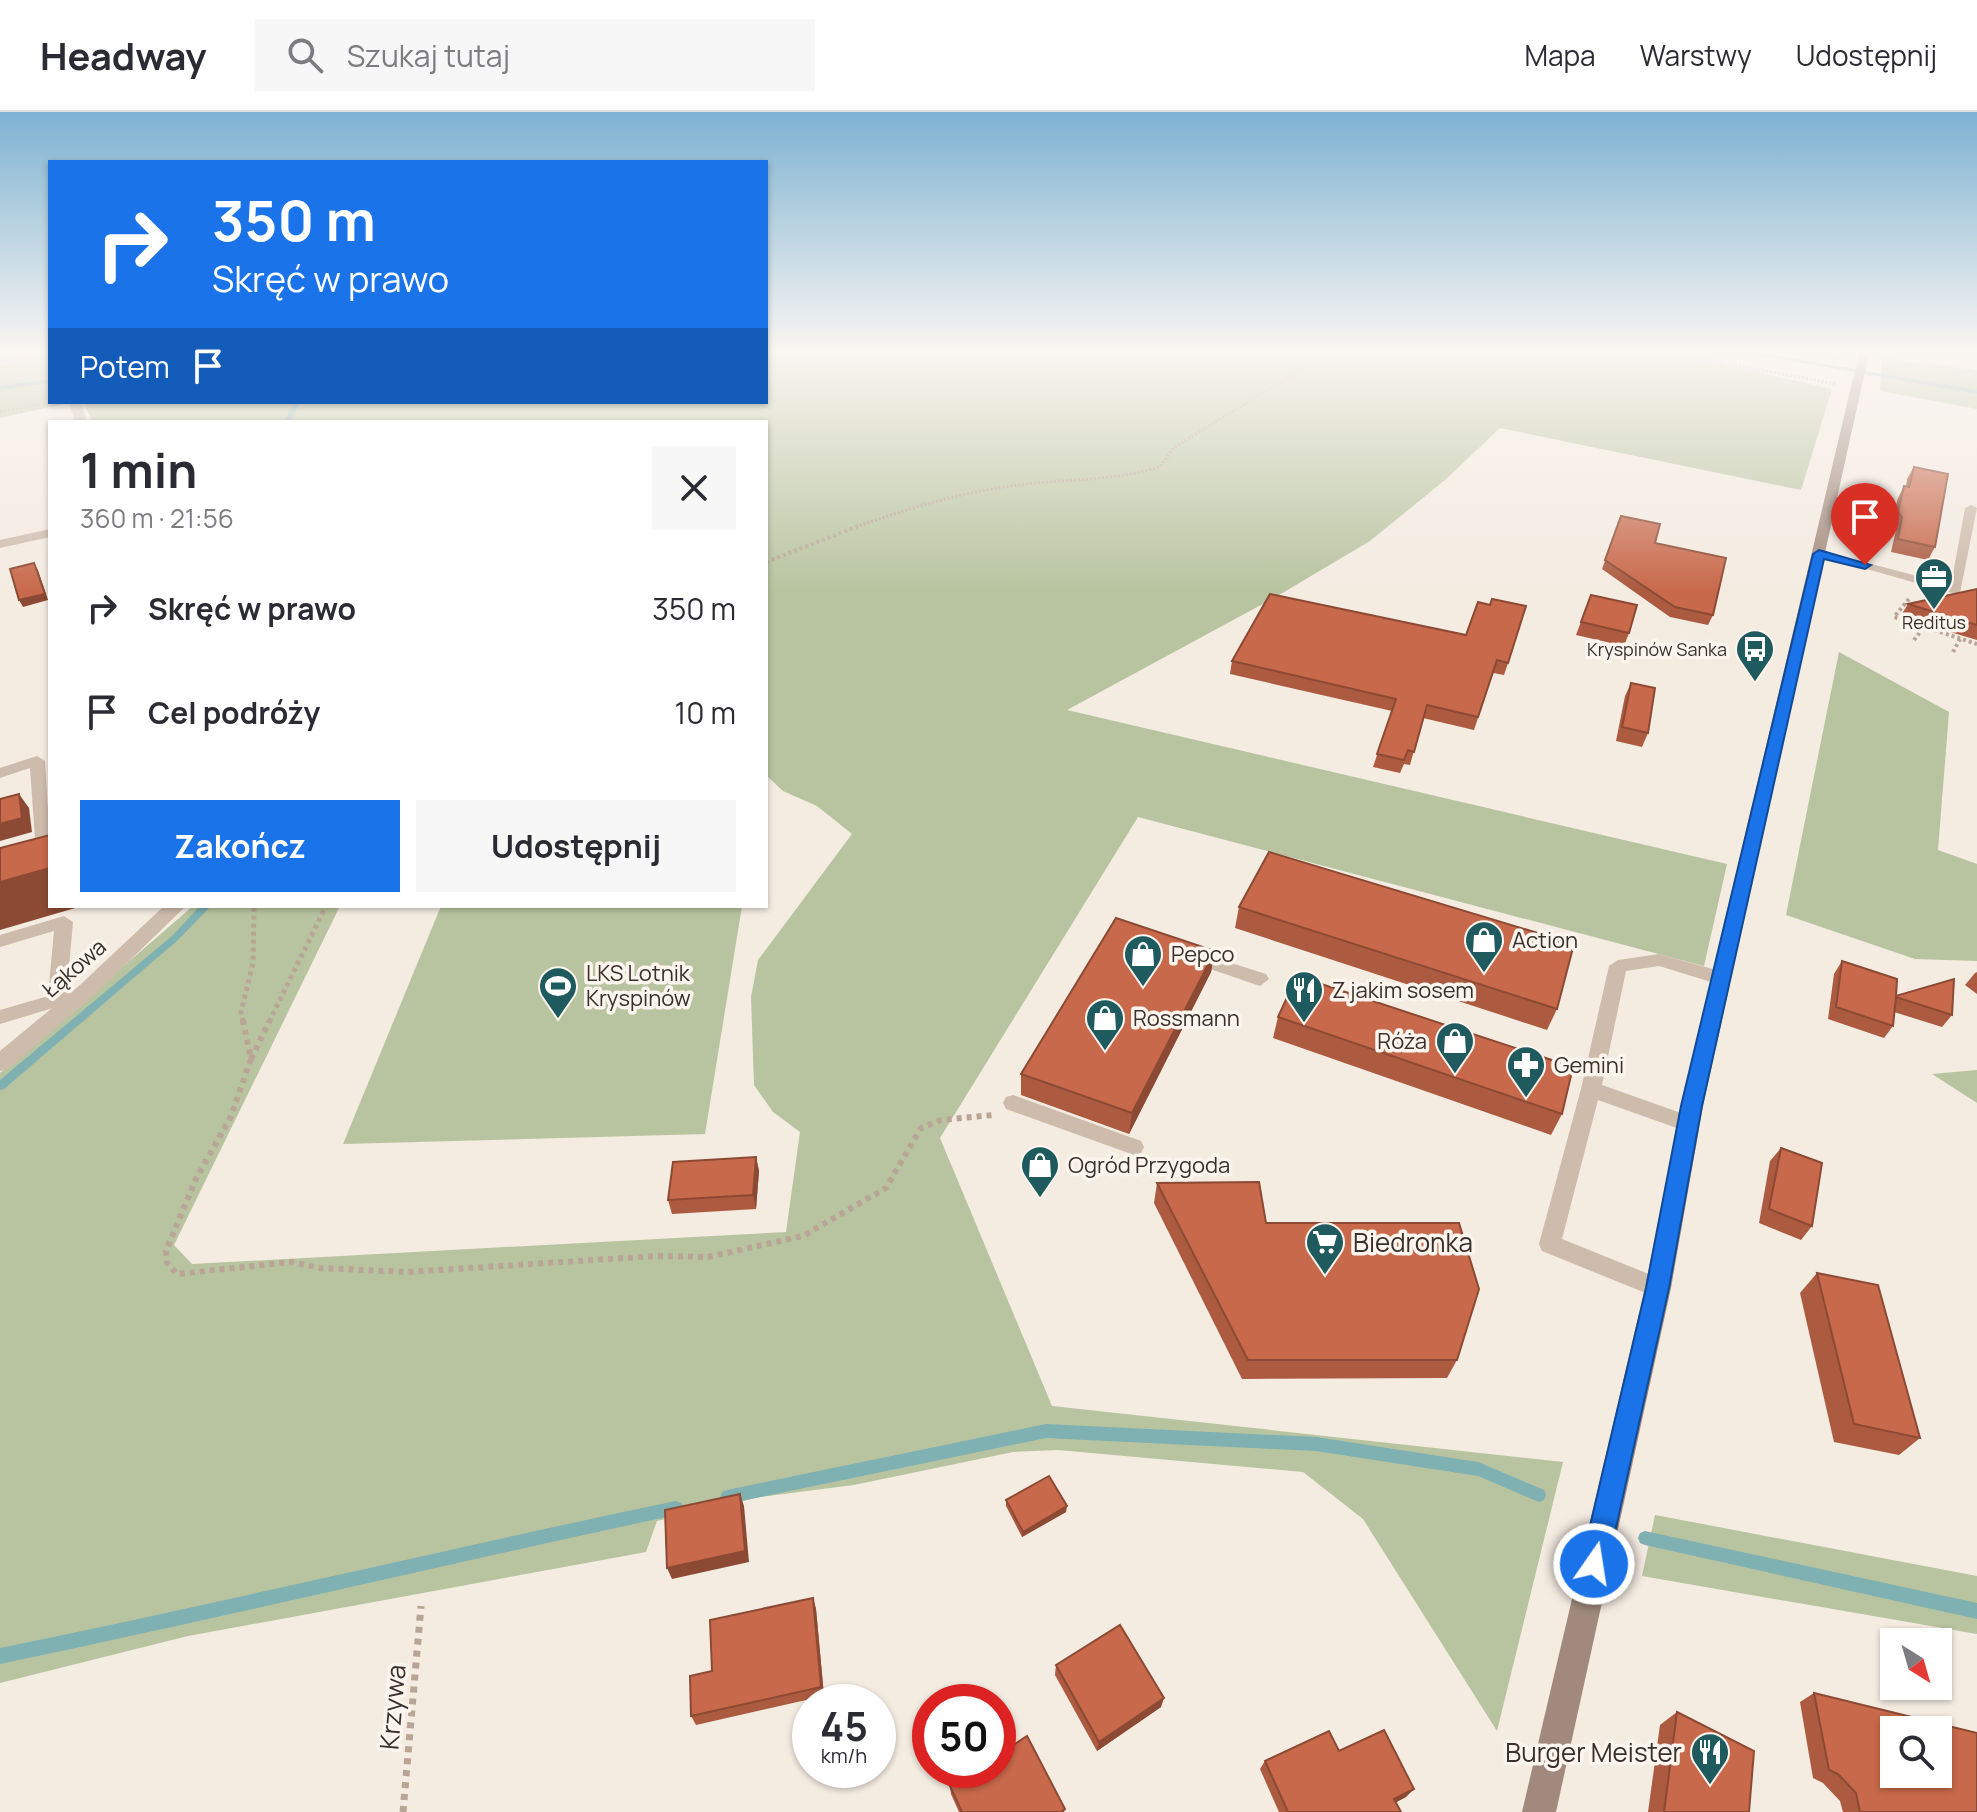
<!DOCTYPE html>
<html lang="pl">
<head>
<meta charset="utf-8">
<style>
  body { margin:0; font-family:Manrope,sans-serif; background:#f7f7f7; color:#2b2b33; height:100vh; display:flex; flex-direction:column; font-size:30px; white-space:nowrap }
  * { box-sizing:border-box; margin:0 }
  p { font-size:26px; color:#7c7c81 }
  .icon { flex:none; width:44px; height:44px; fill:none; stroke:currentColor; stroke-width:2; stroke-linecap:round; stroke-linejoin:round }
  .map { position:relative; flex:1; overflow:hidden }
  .drawer { position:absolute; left:48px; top:308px; width:720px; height:488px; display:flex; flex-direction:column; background:#fff; border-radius:0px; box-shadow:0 2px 6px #0004 }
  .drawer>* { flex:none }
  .banner { position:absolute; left:48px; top:48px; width:720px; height:244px; border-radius:0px; box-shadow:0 2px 6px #0004; background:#1a73e8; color:#fff; overflow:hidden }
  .needle { width:52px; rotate:143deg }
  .buttons { position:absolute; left:1880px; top:1516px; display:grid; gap:16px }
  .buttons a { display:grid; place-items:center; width:72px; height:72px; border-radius:0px; background:#fff; box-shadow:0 2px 6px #0004; font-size:40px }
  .speed { position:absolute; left:792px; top:1572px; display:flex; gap:16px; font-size:40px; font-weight:700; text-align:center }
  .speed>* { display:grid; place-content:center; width:104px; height:104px; border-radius:50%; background:#fff; box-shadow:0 2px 6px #0004; line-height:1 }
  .speed small { font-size:20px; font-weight:400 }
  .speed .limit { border:12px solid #d22; background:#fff; color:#111 }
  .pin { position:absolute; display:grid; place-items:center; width:68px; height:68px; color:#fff; margin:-82px -34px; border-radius:50% 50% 50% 0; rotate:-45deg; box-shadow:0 0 8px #0007 }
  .pin .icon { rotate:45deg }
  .me { position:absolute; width:88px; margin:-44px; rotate:13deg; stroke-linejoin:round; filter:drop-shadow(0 0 6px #0008) }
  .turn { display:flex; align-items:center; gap:28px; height:168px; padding:0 32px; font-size:36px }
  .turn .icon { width:104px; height:104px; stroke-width:2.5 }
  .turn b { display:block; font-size:56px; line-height:68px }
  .then { display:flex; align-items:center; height:76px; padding:0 32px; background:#0003; gap:16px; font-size:30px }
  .round { display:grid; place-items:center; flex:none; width:84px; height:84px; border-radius:0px; background:#f7f7f7 }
  .head { display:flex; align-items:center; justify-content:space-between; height:136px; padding:0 32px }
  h1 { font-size:48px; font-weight:700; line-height:60px }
  .button { display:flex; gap:16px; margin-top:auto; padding:16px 32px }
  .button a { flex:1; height:92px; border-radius:0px; background:#1a73e8; color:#fff; font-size:32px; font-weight:700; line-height:92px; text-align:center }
  .button a+a { background:#f7f7f7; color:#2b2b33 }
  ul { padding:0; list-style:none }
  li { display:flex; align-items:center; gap:24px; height:104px; padding:0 32px }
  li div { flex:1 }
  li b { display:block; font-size:30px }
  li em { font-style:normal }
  header { display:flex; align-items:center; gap:48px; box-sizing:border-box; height:112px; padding:0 40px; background:#fff; border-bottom:2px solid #e1e1e2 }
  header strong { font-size:38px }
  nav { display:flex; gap:44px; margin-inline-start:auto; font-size:28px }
  .search { width:560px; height:72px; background:#f7f7f7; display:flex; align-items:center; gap:20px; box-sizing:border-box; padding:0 28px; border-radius:0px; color:#7c7c81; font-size:30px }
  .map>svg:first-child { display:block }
</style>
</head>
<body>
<header>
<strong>Headway</strong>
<div class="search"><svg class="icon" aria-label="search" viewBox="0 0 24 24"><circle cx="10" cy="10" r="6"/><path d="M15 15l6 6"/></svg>Szukaj tutaj</div>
<nav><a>Mapa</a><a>Warstwy</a><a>Udostępnij</a></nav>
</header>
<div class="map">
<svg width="1977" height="1700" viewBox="0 0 1977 1700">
  <rect width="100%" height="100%" fill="#f4ebe1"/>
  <g fill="#b8c4a0">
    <path d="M766 241H1673L1832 277 1801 378 1500 316 1445 368 1370 429 1274 486 1067 598 1727 752 1704 854 1138 705 940 1026 1052 1294 1563 1350 1497 1619 1363 1407 1303 1360 1058 1338 1013 1340 854 1373 760 1385 657 1409 646 1440 188 1524 0 1571V961L193 794H340L174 1133 192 1152 786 1120 800 1020 773 1000 754 973 751 885 758 848 852 722 817 694 783 679 766 663V310H92L84 290H766Z"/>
    <path d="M50 244V290H63V292L0 306V253Z"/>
    <path d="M1882 246 1977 258V297L1880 279Z"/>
    <path d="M1839 540 1949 600 1938 738 1977 752V849L1915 847 1786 803Z"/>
    <path d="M441 794H742L705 1022 343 1032Z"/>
    <path d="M1977 958V991L1932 962Z"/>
    <path d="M1655 1403 1977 1464V1522L1642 1464Z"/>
  </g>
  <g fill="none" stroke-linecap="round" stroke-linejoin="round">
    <g fill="#7fb0b2" fill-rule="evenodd">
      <path d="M1747 241H1760L1977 278V282Z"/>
      <path d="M50 267V271L0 278V274Z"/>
      <path d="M294 290H300L290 310H284Z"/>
      <path d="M200 794H211L178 828 4 977 0 978V968L172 824Z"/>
      <path d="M1046 1312 1316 1325 1478 1350 1544 1378 1546 1383 1544 1388 1539 1390 1478 1364 1316 1339 1046 1326 727 1392 722 1390 720 1385 722 1380 727 1378Z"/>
      <path d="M676 1389 681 1391 683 1396 681 1401 676 1403C450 1451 226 1505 0 1552V1536C226 1490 450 1436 676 1389Z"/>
      <path d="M1645 1419 1977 1491V1507L1645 1433 1640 1431 1638 1426 1640 1421Z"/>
    </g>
    <g stroke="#b9a596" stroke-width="3" stroke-dasharray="2 2" stroke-linecap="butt">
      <path d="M1668 241 1836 272"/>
      <path d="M1816 241 1842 247"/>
      <path d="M1883 249 1977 261"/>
      <path d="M766 252 995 241"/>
      <path d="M0 300 51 290"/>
      <path d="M856 415C909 396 962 380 1018 373 1066 367 1113 369 1160 355L1173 336 1328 241"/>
    </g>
    <g stroke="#b9a596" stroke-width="4" stroke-dasharray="3 3" stroke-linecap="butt">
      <path d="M766 450 861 413"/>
      <path d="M1909 487 1894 505 1977 532"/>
      <path d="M1914 528 1923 516"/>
      <path d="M1953 540 1960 527"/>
    </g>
    <g stroke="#b9a596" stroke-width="5" stroke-dasharray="4 4" stroke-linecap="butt">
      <path d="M243 910 241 900 253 851 254 794"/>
      <path d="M269 910 326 794"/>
    </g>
    <g stroke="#b9a596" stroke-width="6" stroke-dasharray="5 5" stroke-linecap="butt">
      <path d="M243 908 251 947 231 1004 196 1067 166 1139 167 1151 177 1162 292 1150 320 1156 408 1160 655 1144 708 1145 803 1124 886 1076 921 1016 941 1008 993 1003"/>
      <path d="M251 947 270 908"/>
    </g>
    <path stroke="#b9a596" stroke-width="7" stroke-dasharray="6 6" stroke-linecap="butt" d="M403 1700 421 1494"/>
    <g fill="#cdbbac" fill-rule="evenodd">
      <path d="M34 241H50V245L0 252V246Z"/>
      <path d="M1971 393 1977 396 1960 481H1952L1813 442 1819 438 1951 473 1965 396Z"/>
      <path d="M37 644 45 649 50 731 0 749V738L35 726 30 656 0 666V656Z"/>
      <path d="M64 804 73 810 67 878 76 879 78 884 76 889 0 912V898L48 884 54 819 0 835V823Z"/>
      <path d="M1190 838 1266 862 1269 867 1260 874 1184 848 1181 844Z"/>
      <path d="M1659 842 1727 861 1730 866 1721 873 1659 854 1626 859 1602 973 1695 1006 1698 1012 1695 1018 1688 1020 1598 988 1562 1127 1666 1169 1669 1176 1666 1183 1658 1186 1542 1139 1539 1132 1581 977 1609 854 1618 848Z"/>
      <path d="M1013 983 1141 1029 1144 1035 1141 1041 1134 1043 1006 997 1003 991 1006 985Z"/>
    </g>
    <g fill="#cdbbac" fill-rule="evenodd">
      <path d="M69 290H81L87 310H75Z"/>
      <path d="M50 417V425L0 436V428Z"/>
      <path d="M164 794H186L94 883 8 957 0 959V939L80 873Z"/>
    </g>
    <path fill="#a18a7d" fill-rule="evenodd" d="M1859 241H1869L1703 994 1671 1176 1556 1700H1522L1645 1176 1681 994Z"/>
  </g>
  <g fill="#ac5a40">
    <path d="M1914 355 1935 435 1928 448 1891 440 1896 418 1891 412 1898 386 1904 374H1906L1907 367Z"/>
    <path d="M1621 404 1655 431 1713 503 1708 513 1670 505 1602 457Z"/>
    <path d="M1977 477V528L1900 505 1908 492Z"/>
    <path d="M1270 482 1508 551 1504 563 1493 561 1474 618 1423 606 1410 653 1404 652 1400 661 1373 655 1392 599 1230 562 1232 549Z"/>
    <path d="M1591 483 1629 521 1624 534 1576 523Z"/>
    <path d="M1631 571 1648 621 1642 635 1616 629 1625 584Z"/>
    <path d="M1239 795 1557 897 1547 918 1235 816Z"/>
    <path d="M1215 839 1211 860 1129 1022 1021 983V962Z"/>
    <path d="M1842 849 1896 884 1952 903 1942 915 1894 900 1893 914 1884 926 1828 907 1834 862Z"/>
    <path d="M1977 860V882L1965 873 1975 861Z"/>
    <path d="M1278 905 1562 1002 1551 1023 1273 926Z"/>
    <path d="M1781 1036 1812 1114 1801 1128 1759 1111 1770 1049Z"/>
    <path d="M756 1045 759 1059 756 1097 672 1102 668 1088Z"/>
    <path d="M1157 1071 1266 1111 1457 1248 1447 1266 1242 1267 1154 1091Z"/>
    <path d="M1817 1161 1920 1326 1899 1343 1834 1330 1800 1181Z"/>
    <path d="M1006 1388 1066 1400 1022 1425 1006 1394Z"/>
    <path d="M813 1486 816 1497 824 1584 696 1613 691 1604 712 1559Z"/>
    <path d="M1056 1553 1161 1595 1097 1639 1055 1563Z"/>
    <path d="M1814 1581 1977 1700H1843L1840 1689 1823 1671 1813 1666 1800 1590Z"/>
    <path d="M1677 1600 1749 1700H1648L1660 1613Z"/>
    <path d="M1265 1649 1406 1685 1396 1690 1401 1700H1279L1260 1657Z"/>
    <path d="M950 1674 1065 1697 1064 1700H959L951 1682Z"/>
  </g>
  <g fill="#8c4a34">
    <path d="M34 451 38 458 48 488 23 495 19 488Z"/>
    <path d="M19 682 29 696 32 720 0 729V712Z"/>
    <path d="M50 756V794H82L0 818V770Z"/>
    <path d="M1215 839 1211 860 1129 1022 1132 1001Z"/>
    <path d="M756 1045 759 1059 756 1097 753 1083Z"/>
    <path d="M740 1382 744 1394 749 1450 672 1467 667 1456Z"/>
    <path d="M1067 1394 1066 1400 1022 1425 1023 1420Z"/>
    <path d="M813 1486 816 1497 824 1584 821 1575Z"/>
    <path d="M1164 1586 1161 1595 1097 1639 1099 1630Z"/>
    <path d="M1414 1677 1406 1685 1387 1695 1394 1687Z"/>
  </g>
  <g fill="#c8694b" stroke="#8c4a34" stroke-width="2" fill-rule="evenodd">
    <path d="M1914 355 1948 362 1935 435 1898 427 1902 405 1898 400 1904 374 1909 375Z"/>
    <path d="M1621 404 1660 412 1655 431 1726 446 1713 503 1675 495 1605 448Z"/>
    <path d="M34 451 45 482 19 488 10 457Z"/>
    <path d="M1977 477V513L1908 492Z"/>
    <path d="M1270 482 1466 523 1478 490 1490 493 1492 487 1526 494 1508 551 1497 548 1478 605 1427 593 1414 640 1408 638 1404 648 1377 642 1396 587 1232 549Z"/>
    <path d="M1591 483 1637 493 1629 521 1581 510Z"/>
    <path d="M1631 571 1655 576 1648 621 1622 615Z"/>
    <path d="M19 682 22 706 0 712V687Z"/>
    <path d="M50 723V756L0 770V736Z"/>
    <path d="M1269 740 1574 832 1557 897 1239 795Z"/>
    <path d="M1116 806 1215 839 1132 1001 1021 962Z"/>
    <path d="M1842 849 1897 867 1896 884 1954 867 1952 903 1896 885 1893 914 1836 895Z"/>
    <path d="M1297 864 1573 955 1562 1002 1278 905Z"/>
    <path d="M1781 1036 1822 1051 1812 1114 1769 1097Z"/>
    <path d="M756 1045 753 1083 668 1088 673 1050Z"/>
    <path d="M1259 1070 1266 1111H1459L1479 1177 1457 1248H1248L1157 1071Z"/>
    <path d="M1817 1161 1878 1173 1920 1326 1854 1312Z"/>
    <path d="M1049 1364 1067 1394 1023 1420 1006 1388Z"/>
    <path d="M740 1382 745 1439 667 1456 665 1398Z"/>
    <path d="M813 1486 821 1575 691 1604 690 1564 712 1559 710 1508Z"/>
    <path d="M1120 1513 1164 1586 1099 1630 1056 1553Z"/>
    <path d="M1814 1581 1977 1621V1700H1860L1856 1681 1838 1662 1829 1658ZM1894 1618H1938V1662H1894Z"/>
    <path d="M1677 1600 1754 1639 1749 1700H1664Z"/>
    <path d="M1384 1618 1414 1677 1394 1687 1401 1700H1288L1265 1649 1329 1619 1339 1639Z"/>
    <path d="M1027 1624 1065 1697 1061 1700H962L950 1674 975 1658H998V1643Z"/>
  </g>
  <linearGradient id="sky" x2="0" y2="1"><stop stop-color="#7eb2d2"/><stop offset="0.5" stop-color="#faf6f2"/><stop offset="1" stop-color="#faf6f2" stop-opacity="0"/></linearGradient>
  <rect width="1977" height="479" fill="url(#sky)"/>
  <path fill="#1a73e8" stroke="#114b97" stroke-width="2" d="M1819 438 1871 453 1865 457 1824 447 1702 994 1669 1176 1608 1452 1604 1461 1594 1465 1585 1461 1581 1452 1646 1176 1681 994 1813 442Z"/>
  <defs>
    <symbol id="office-pin" viewBox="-11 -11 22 30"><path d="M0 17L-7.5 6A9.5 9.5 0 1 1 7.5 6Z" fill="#1f5a5e" stroke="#fbf5ee"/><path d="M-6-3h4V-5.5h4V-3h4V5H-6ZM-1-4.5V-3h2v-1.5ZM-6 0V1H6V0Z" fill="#fff"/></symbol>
    <symbol id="bus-pin" viewBox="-11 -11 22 30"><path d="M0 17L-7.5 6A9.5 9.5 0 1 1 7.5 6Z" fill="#1f5a5e" stroke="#fbf5ee"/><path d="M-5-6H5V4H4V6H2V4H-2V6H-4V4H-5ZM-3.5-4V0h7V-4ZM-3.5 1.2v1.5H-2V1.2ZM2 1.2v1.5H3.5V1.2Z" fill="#fff"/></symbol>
    <symbol id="shop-pin" viewBox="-11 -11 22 30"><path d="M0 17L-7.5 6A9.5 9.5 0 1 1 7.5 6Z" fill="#1f5a5e" stroke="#fbf5ee"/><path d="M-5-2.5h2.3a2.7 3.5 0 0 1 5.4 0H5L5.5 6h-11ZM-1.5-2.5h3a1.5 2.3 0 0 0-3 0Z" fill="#fff"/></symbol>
    <symbol id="stadium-pin" viewBox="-11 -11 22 30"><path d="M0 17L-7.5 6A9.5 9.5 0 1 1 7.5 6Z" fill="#1f5a5e" stroke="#fbf5ee"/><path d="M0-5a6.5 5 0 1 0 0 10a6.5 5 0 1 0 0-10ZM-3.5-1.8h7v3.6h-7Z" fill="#fff"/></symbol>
    <symbol id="restaurant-pin" viewBox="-11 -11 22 30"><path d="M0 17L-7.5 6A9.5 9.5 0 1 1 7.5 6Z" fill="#1f5a5e" stroke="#fbf5ee"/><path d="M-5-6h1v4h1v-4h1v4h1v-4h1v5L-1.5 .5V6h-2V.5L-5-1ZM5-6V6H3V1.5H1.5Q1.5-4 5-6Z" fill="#fff"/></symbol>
    <symbol id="pharmacy-pin" viewBox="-11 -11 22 30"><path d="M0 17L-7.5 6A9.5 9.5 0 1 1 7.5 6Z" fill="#1f5a5e" stroke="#fbf5ee"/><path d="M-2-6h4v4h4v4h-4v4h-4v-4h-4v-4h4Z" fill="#fff"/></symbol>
    <symbol id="supermarket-pin" viewBox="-11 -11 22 30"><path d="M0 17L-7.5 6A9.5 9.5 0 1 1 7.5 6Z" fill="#1f5a5e" stroke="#fbf5ee"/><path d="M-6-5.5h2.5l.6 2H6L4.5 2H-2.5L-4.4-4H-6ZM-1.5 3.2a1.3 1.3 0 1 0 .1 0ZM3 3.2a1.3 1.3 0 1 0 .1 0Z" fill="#fff"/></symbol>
  </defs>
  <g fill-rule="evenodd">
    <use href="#office-pin" x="1912" y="443" width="44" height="60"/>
    <use href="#bus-pin" x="1733" y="515" width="44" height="60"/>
    <use href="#shop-pin" x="1462" y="806" width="44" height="60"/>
    <use href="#shop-pin" x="1121" y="820" width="44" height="60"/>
    <use href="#stadium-pin" x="536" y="852" width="44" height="60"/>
    <use href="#restaurant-pin" x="1282" y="856" width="44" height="60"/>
    <use href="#shop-pin" x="1083" y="884" width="44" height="60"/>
    <use href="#shop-pin" x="1433" y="907" width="44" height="60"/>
    <use href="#pharmacy-pin" x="1504" y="931" width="44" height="60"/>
    <use href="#shop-pin" x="1018" y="1031" width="44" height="60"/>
    <use href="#supermarket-pin" x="1303" y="1108" width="44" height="60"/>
    <use href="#restaurant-pin" x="1688" y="1618" width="44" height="60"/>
  </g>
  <g text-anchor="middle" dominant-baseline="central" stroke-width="7" stroke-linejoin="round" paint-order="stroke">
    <g font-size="18" fill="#3b302b" stroke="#fbf5ee">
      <text x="1934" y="510">Reditus</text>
      <text x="1727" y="537" text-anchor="end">Kryspinów Sanka</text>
    </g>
    <g font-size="22" fill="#3b302b" stroke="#fbf5ee" text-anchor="start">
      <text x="1512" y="828">Action</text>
      <text x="1171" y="842">Pepco</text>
      <text x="586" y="861">LKS Lotnik<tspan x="586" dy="25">Kryspinów</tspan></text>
      <text x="1332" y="878">Z jakim sosem</text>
      <text x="1133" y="906">Rossmann</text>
      <text x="1427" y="929" text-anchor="end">Róża</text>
      <text x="1554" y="953">Gemini</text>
      <text x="1068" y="1053">Ogród Przygoda</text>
    </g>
    <g font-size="22" fill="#3b302b" stroke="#fbf5ee">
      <text transform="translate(74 856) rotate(-41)">Łąkowa</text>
    </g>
    <g font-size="26" fill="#3b302b" stroke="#fbf5ee" text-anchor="start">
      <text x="1353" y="1130">Biedronka</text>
      <text x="1682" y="1640" text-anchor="end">Burger Meister</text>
    </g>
    <g font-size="26" fill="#3b302b" stroke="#fbf5ee">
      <text transform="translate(392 1595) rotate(-85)">Krzywa</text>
    </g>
  </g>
</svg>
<div class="buttons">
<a><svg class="needle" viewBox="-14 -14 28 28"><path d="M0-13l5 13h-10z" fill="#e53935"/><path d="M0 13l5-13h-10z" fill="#7c7c81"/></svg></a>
<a><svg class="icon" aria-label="search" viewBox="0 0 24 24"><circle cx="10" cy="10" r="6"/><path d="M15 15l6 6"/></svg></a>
</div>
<div class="speed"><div>45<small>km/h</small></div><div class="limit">50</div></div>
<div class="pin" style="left:1865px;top:453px;background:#d93025"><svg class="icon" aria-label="arrive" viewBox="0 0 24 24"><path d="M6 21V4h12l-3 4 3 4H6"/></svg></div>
<svg class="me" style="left:1594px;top:1452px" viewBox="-20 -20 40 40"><circle r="17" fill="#1a73e8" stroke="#fff" stroke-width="3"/><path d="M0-11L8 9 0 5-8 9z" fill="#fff"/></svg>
<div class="banner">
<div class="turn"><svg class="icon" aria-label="right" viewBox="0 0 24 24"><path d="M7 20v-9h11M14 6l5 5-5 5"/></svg><div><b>350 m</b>Skręć w prawo</div></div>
<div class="then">Potem<svg class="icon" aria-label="arrive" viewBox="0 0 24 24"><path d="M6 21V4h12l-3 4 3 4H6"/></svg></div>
</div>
<section class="drawer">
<div class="head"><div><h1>1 min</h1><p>360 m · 21:56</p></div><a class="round"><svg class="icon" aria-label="close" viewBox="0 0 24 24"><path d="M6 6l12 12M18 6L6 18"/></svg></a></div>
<ul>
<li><svg class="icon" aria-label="right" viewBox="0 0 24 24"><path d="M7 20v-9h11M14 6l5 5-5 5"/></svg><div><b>Skręć w prawo</b></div><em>350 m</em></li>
<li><svg class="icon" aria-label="arrive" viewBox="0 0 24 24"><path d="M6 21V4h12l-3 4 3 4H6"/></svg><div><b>Cel podróży</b></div><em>10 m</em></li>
</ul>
<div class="button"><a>Zakończ</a><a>Udostępnij</a></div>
</section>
</div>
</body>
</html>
